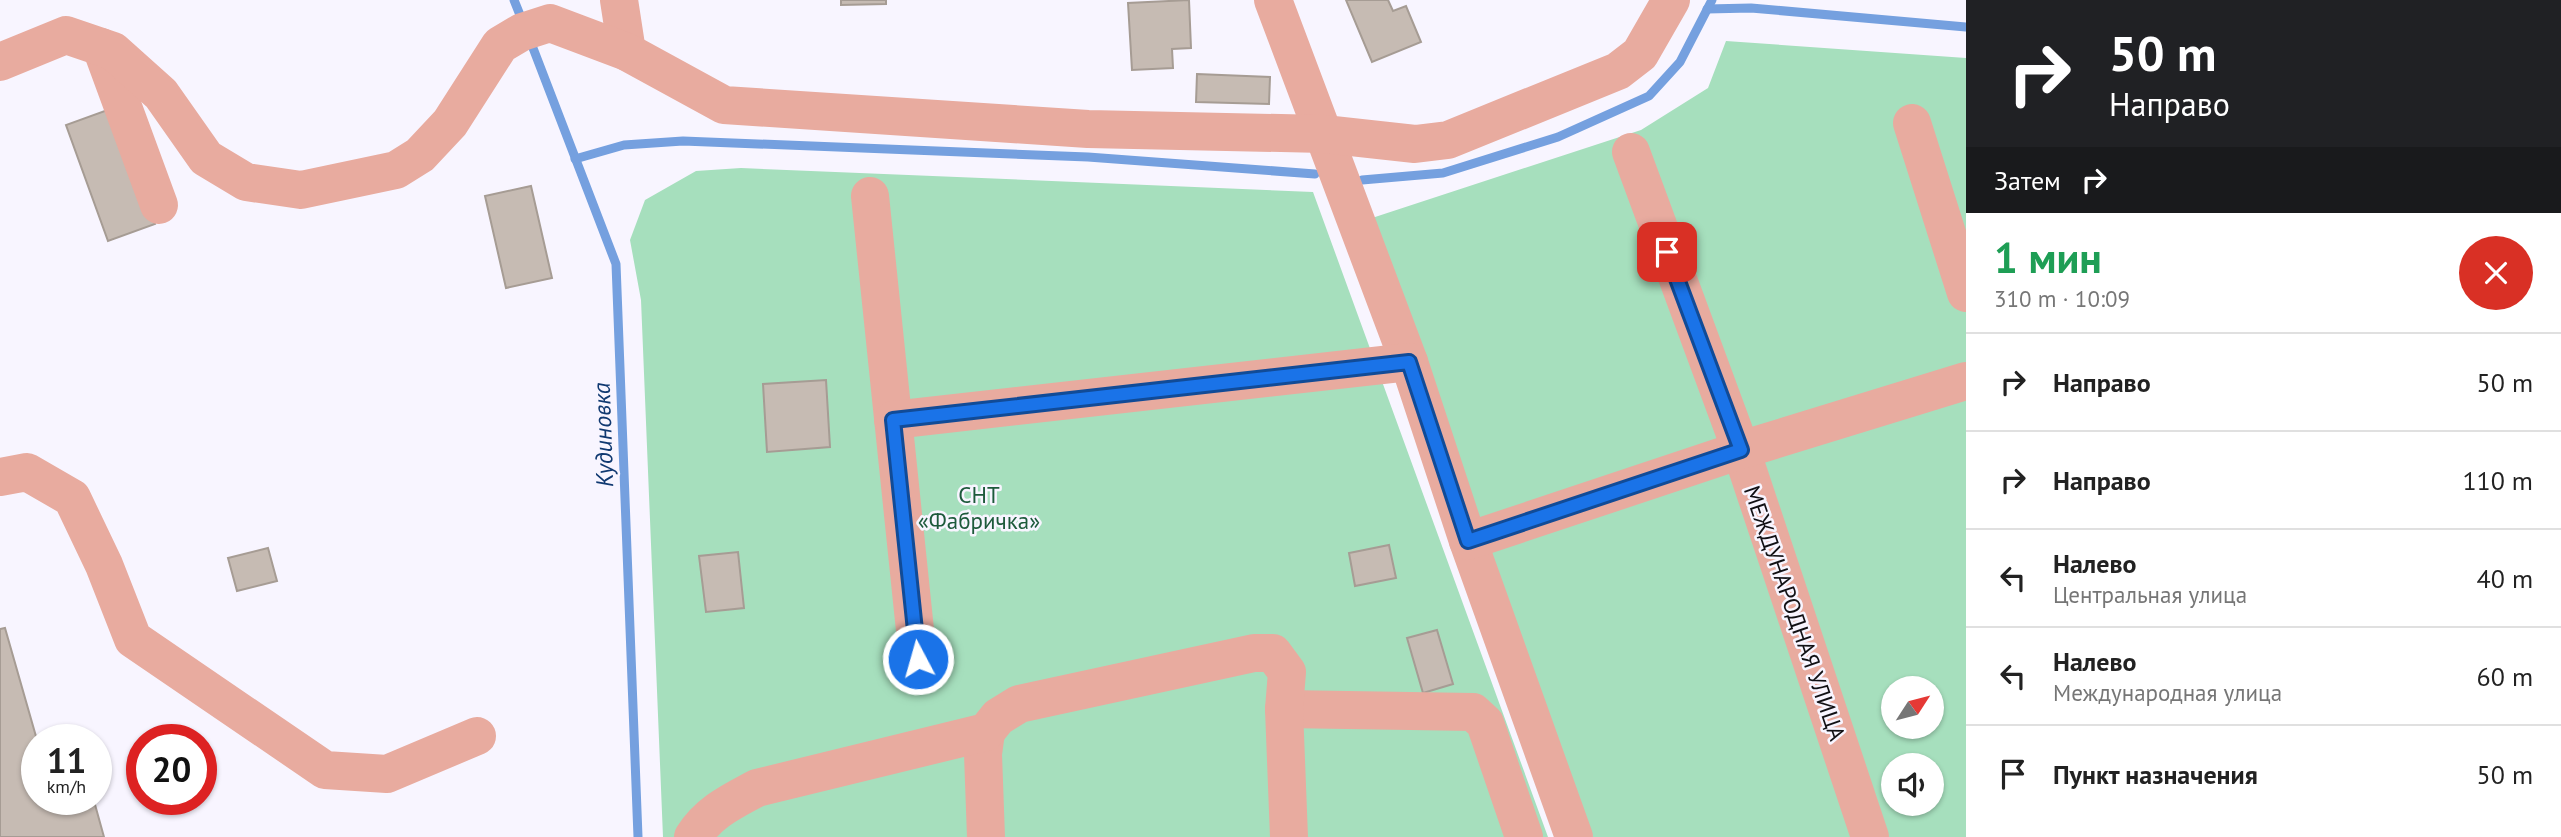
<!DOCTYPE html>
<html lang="ru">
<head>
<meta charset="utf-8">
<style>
  body { margin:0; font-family:"PT Sans",sans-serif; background:#f2f2f2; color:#222; height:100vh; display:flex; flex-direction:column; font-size:26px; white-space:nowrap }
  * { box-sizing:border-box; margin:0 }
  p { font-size:23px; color:#767676 }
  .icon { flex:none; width:38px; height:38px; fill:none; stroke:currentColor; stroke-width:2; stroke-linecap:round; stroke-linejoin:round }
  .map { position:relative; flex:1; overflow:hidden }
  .drawer { display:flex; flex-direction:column; background:#fff; width:595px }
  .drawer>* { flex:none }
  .guide { background:#202124; color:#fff; overflow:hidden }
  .needle { width:46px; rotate:54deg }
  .buttons { position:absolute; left:1881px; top:676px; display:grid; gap:14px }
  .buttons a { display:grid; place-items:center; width:63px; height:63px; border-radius:50%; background:#fff; box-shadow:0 2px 5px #0004; font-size:35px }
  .speed { position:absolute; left:21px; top:724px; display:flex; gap:14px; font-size:35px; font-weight:700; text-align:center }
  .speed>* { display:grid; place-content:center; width:91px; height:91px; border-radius:50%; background:#fff; box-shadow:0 2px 5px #0004; line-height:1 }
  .speed small { font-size:18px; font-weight:400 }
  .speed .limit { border:10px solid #d22; background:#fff; color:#111 }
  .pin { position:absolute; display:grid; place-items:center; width:60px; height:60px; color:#fff; margin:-30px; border-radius:14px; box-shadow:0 4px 10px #0006 }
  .me { position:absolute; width:77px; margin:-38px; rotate:354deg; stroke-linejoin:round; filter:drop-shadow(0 0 5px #0008) }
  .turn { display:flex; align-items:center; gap:24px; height:147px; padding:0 28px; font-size:32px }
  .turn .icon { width:91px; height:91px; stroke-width:2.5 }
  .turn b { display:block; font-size:49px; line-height:60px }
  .then { display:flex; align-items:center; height:66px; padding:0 28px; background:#0003; gap:14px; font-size:26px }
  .round { display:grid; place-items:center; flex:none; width:74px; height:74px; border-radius:37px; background:#f2f2f2 }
  .head { display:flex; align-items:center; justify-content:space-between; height:119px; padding:0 28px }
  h1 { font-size:42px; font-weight:600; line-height:52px; color:#1e9e55 }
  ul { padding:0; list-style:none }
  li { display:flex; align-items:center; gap:21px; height:98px; padding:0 28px; border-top:2px solid #e0e0e0 }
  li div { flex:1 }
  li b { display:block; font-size:26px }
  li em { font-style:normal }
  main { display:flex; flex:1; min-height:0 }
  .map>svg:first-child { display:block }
</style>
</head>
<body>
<main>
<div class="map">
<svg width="1966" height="837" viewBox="0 0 1966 837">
  <rect width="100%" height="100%" fill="#f8f5ff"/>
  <g fill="#a6dfbd" fill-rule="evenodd">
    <path d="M1726 41 1966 58V837H1593L1476 521 1372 218 1641 130 1708 88ZM1894 688H1932V726H1894ZM1894 765H1932V803H1894Z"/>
    <path d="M741 168 1313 192 1548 837H663L641 300 630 240 645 200 696 171Z"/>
  </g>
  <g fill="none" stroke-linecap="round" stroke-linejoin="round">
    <g stroke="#75a0df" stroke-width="9">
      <path d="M514 0 520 15"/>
      <path d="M1707 9 1751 8 1966 27"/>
      <path d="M533 48 616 264 638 837"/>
      <path d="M575 159 624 145 683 141 1088 157 1315 174"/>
      <path d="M1362 180 1443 173 1558 137 1649 96 1680 62 1712 0"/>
    </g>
  </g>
  <g fill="#c6bbb3" stroke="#a69c94" stroke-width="2">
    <path d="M841 0H886V4L841 5Z"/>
    <path d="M1189 0 1191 48 1172 49 1173 68 1132 70 1128 3Z"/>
    <path d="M1346 0H1388L1393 11 1406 6 1421 42 1372 62Z"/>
    <path d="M1197 74 1270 77 1269 104 1196 102Z"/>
    <path d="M113 108 155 224 108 241 66 125Z"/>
    <path d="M531 186 552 278 506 288 485 196Z"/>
    <path d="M826 380 830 447 767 452 763 384Z"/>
    <path d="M1389 545 1396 578 1355 586 1349 553Z"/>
    <path d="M268 548 277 581 237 591 228 558Z"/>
    <path d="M738 552 744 608 706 612 699 556Z"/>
    <path d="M5 628 37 740V800H54L58 811 94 801 104 837H0V629Z"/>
    <path d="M1437 630 1453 684 1423 693 1407 638Z"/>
  </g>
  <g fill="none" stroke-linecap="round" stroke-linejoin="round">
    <g stroke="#e8ab9f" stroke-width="38">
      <path d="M619 0 627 52"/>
      <path d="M1273 0 1409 362 1468 541 1574 837"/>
      <path d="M101 47 159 205"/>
      <path d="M0 62 66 35 113 51 161 94 206 158 246 182 301 190 396 170 420 155 450 123 500 45 522 32 550 23 627 52 724 105 1088 129 1324 134 1415 144 1448 140 1618 71 1640 54 1671 0"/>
      <path d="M1912 123 1966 293"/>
      <path d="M1631 152 1741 450 1870 837"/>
      <path d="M870 196 918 659"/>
      <path d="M893 420 1409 362"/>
      <path d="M0 477 27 472 72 498 104 565 133 639 325 770 387 774 477 736"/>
      <path d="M1468 541 1741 450 1966 381"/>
      <path d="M1284 709 1473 712 1485 723 1524 837"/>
      <path d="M986 732 983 754 986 837"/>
      <path d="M693 837C709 812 731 802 757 788L986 732 998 717 1019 704 1254 653H1273L1287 672 1284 709 1289 837"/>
    </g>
  </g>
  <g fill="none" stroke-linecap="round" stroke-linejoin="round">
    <defs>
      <path id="route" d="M918 659 893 420 1409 362 1468 541 1741 450 1667 252"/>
    </defs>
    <use href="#route" stroke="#114b97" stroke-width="18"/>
    <use href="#route" stroke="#1a73e8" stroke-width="12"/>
  </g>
  <g text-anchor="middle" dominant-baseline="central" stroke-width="5" stroke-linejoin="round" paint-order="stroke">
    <g font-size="23" fill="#1d5a3b" stroke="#f8f5ff">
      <text x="979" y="494">СНТ<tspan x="979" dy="26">«Фабричка»</tspan></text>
    </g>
    <g font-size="23" fill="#111014" stroke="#f8f5ff">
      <text transform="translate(1795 613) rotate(71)">МЕЖДУНАРОДНАЯ УЛИЦА</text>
    </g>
    <g font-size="24" font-style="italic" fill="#103971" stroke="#f8f5ff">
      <text transform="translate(603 435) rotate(-92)">Кудиновка</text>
    </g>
  </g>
</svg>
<div class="buttons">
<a><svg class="needle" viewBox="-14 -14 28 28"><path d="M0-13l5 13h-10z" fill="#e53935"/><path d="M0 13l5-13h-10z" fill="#767676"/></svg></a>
<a><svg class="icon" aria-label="sound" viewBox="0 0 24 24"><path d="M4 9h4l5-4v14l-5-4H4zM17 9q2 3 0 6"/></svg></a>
</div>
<div class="speed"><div>11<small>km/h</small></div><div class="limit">20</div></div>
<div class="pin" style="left:1667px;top:252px;background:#d93025"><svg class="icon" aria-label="arrive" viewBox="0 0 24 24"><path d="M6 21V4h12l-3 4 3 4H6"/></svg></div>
<svg class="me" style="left:918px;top:659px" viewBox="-20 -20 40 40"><circle r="17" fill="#1a73e8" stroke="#fff" stroke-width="3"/><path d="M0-11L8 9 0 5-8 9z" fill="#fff"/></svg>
</div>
<section class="drawer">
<div class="guide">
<div class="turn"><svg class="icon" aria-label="right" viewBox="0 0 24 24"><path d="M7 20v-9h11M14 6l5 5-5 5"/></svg><div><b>50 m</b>Направо</div></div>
<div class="then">Затем<svg class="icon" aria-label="right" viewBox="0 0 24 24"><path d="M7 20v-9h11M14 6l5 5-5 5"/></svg></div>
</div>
<div class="head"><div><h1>1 мин</h1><p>310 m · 10:09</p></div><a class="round" style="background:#d93025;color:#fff"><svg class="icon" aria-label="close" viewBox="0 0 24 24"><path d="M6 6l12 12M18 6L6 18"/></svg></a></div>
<ul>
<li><svg class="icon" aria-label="right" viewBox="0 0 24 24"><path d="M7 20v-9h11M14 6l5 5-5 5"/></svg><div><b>Направо</b></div><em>50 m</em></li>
<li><svg class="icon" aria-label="right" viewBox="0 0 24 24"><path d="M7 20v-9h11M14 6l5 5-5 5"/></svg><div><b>Направо</b></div><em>110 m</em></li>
<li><svg class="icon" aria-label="left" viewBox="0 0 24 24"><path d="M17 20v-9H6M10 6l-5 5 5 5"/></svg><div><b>Налево</b><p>Центральная улица</p></div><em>40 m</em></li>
<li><svg class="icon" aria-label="left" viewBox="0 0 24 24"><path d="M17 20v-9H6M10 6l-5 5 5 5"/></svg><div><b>Налево</b><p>Международная улица</p></div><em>60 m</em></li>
<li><svg class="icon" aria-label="arrive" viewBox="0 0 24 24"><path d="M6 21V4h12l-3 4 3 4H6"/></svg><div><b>Пункт назначения</b></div><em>50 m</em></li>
</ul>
</section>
</main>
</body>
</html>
